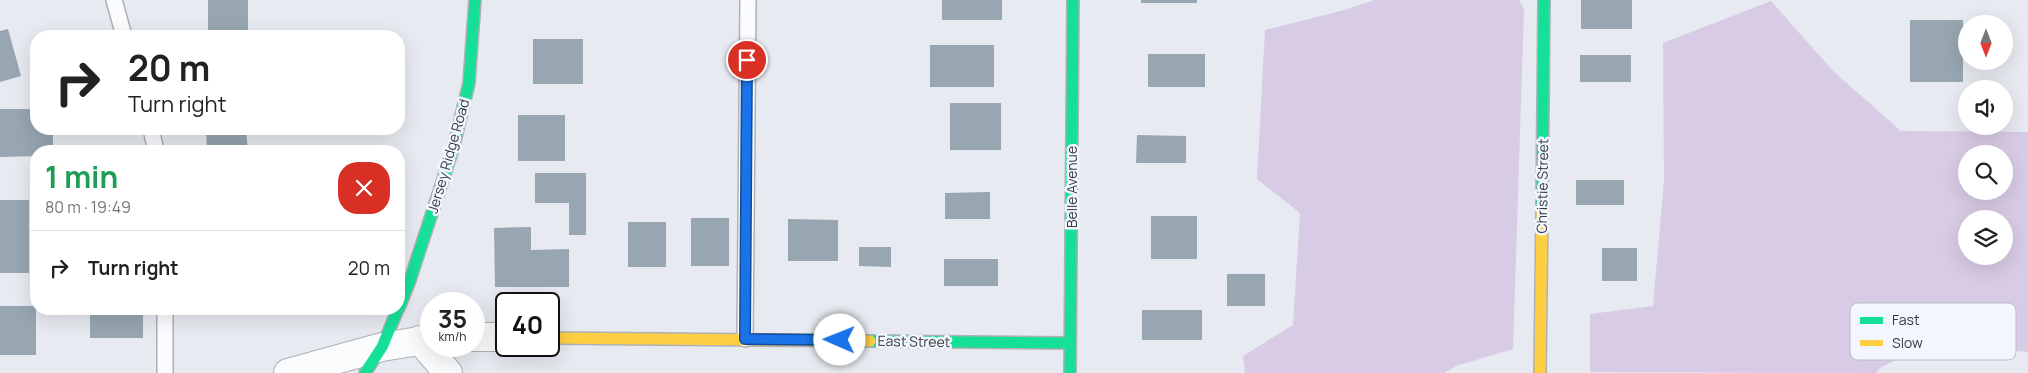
<!DOCTYPE html>
<html lang="en">
<head>
<meta charset="utf-8">
<style>
  body { margin:0; font-family:Manrope,sans-serif; background:#f2f2f2; color:#222; height:100vh; display:flex; flex-direction:column; font-size:19px; white-space:nowrap }
  * { box-sizing:border-box; margin:0 }
  p { font-size:16px; color:#767676 }
  .icon { flex:none; width:28px; height:28px; fill:none; stroke:currentColor; stroke-width:2; stroke-linecap:round; stroke-linejoin:round }
  .map { position:relative; flex:1; overflow:hidden }
  .drawer { position:absolute; left:30px; top:145px; width:375px; height:170px; display:flex; flex-direction:column; background:#fff; border-radius:20px; box-shadow:0 5px 20px #0002 }
  .drawer>* { flex:none }
  .banner { position:absolute; left:30px; top:30px; width:375px; height:105px; border-radius:20px; box-shadow:0 5px 20px #0002; background:#fff; color:#222; overflow:hidden }
  .needle { width:32px; rotate:180deg }
  .controls { position:absolute; left:1958px; top:15px; display:grid; gap:10px }
  .controls a { display:grid; place-items:center; width:55px; height:55px; border-radius:50%; background:#fff; box-shadow:0 5px 20px #0002; font-size:25px }
  .speed { position:absolute; left:420px; top:292px; display:flex; gap:10px; font-size:25px; font-weight:700; text-align:center }
  .speed>* { display:grid; place-content:center; width:65px; height:65px; border-radius:50%; background:#fff; box-shadow:0 5px 20px #0002; line-height:1 }
  .speed small { font-size:12px; font-weight:400 }
  .speed .limit { border:2px solid #111; border-radius:8px; background:#fff; color:#111 }
  .pin { position:absolute; display:grid; place-items:center; width:42px; height:42px; color:#fff; margin:-21px; border:2px solid #fff; border-radius:50%; box-shadow:0 1px 5px #0007 }
  .me { position:absolute; width:55px; margin:-28px; rotate:271deg; stroke-linejoin:round; filter:drop-shadow(0 0 4px #0008) }
  .turn { display:flex; align-items:center; gap:18px; height:105px; padding:0 15px; font-size:22px }
  .turn .icon { width:65px; height:65px; stroke-width:2.5 }
  .turn b { display:block; font-size:35px; line-height:42px }
  .round { display:grid; place-items:center; flex:none; width:52px; height:52px; border-radius:20px; background:#f2f2f2 }
  .overview { display:flex; align-items:center; justify-content:space-between; height:85px; padding:0 15px }
  h1 { font-size:30px; font-weight:700; line-height:38px; color:#1e9e55 }
  ul { padding:0; list-style:none }
  li { display:flex; align-items:center; gap:15px; height:75px; padding:0 15px; border-top:1px solid #e0e0e0 }
  li div { flex:1 }
  li b { display:block; font-size:19px }
  li em { font-style:normal }
  .map>svg:first-child { display:block }
</style>
</head>
<body>
<div class="map">
<svg width="2028" height="373" viewBox="0 0 2028 373">
  <rect width="100%" height="100%" fill="#e7eaf0"/>
  <g fill="#d8cbe5" fill-rule="evenodd">
    <path d="M1374 0H1519L1524 9 1513 349 1456 366 1444 373H1245L1243 356 1293 325 1300 213 1257 179 1265 30 1348 9Z"/>
    <path d="M1771 1 1834 72 1901 131 2028 132V352L1936 342 1881 367 1876 373 1590 372V314L1653 306 1664 181 1663 43ZM1966 154H2004V191H1966ZM1966 219H2004V256H1966Z"/>
  </g>
  <g fill="#97a6b0">
    <rect x="208" y="0" width="40" height="36"/>
    <rect x="942" y="0" width="60" height="20"/>
    <rect x="1141" y="0" width="56" height="3"/>
    <rect x="1581" y="0" width="51" height="29"/>
    <rect x="1910" y="20" width="53" height="62"/>
    <path d="M8 29 21 76 0 82V31Z"/>
    <rect x="533" y="39" width="50" height="45"/>
    <rect x="930" y="45" width="64" height="42"/>
    <rect x="1148" y="54" width="57" height="33"/>
    <rect x="1580" y="55" width="51" height="27"/>
    <rect x="950" y="103" width="51" height="47"/>
    <path d="M0 109H36V129H39V131H53V151H36V156L0 157Z"/>
    <rect x="518" y="115" width="47" height="46"/>
    <path d="M206 129H246L248 151H207Z"/>
    <path d="M1137 135 1186 136V163H1136Z"/>
    <path d="M535 173H586V235H569V203H535Z"/>
    <rect x="1576" y="180" width="48" height="25"/>
    <path d="M990 192V219H945V193Z"/>
    <rect x="0" y="200" width="29" height="73"/>
    <rect x="1151" y="216" width="46" height="43"/>
    <rect x="691" y="218" width="38" height="48"/>
    <path d="M788 219 838 220V261H788Z"/>
    <rect x="628" y="222" width="38" height="45"/>
    <path d="M531 227V250L569 249V287H495L494 228Z"/>
    <path d="M859 247H891V267L859 266Z"/>
    <rect x="1602" y="248" width="35" height="33"/>
    <rect x="944" y="259" width="54" height="27"/>
    <rect x="1227" y="274" width="38" height="32"/>
    <rect x="0" y="306" width="36" height="49"/>
    <rect x="90" y="309" width="53" height="29"/>
    <rect x="1142" y="310" width="60" height="30"/>
  </g>
  <g fill="none" stroke-linecap="round" stroke-linejoin="round">
    <defs>
      <g id="lane">
        <path d="M114 0 124 36"/>
        <path d="M151 129 156 151"/>
        <path d="M745 339 748 0"/>
        <path d="M165 373V309"/>
      </g>
      <g id="street">
        <path d="M474 337H506"/>
        <path d="M420 340 448 373"/>
        <path d="M288 373 382 347 431 339"/>
      </g>
      <g id="fast">
        <path d="M1542 208 1544 0"/>
        <path d="M399 308 409 283 453 149 469 83 475 0"/>
        <path d="M870 341 1070 343"/>
        <path d="M365 373 382 347 398 309"/>
        <path d="M1070 373 1073 0"/>
      </g>
      <g id="slow">
        <path d="M549 338 870 341"/>
        <path d="M1540 373 1542 208"/>
      </g>
    </defs>
    <use href="#lane" stroke="#aeb1b5" stroke-width="18"/>
    <use href="#street" stroke="#aeb1b5" stroke-width="30"/>
    <use href="#fast" stroke="#aeb1b5" stroke-width="14"/>
    <use href="#slow" stroke="#aeb1b5" stroke-width="14"/>
    <use href="#lane" stroke="#fbfcfd" stroke-width="15"/>
    <use href="#street" stroke="#fbfcfd" stroke-width="28"/>
    <use href="#fast" stroke="#16e098" stroke-width="11"/>
    <use href="#slow" stroke="#ffcf43" stroke-width="11"/>
  </g>
  <g fill="none" stroke-linecap="round" stroke-linejoin="round">
    <defs>
      <path id="route" d="M747 60 745 339 840 340"/>
    </defs>
    <use href="#route" stroke="#114b97" stroke-width="12"/>
    <use href="#route" stroke="#1a73e8" stroke-width="9"/>
  </g>
  <g text-anchor="middle" dominant-baseline="central" stroke-width="5" stroke-linejoin="round" paint-order="stroke">
    <g font-size="14" fill="#37393d" stroke="#f1f6ff">
      <text transform="translate(448 156) rotate(-74)">Jersey Ridge Road</text>
      <text transform="translate(1542 186) rotate(-89)">Christie Street</text>
      <text transform="translate(1071 187) rotate(-90)">Belle Avenue</text>
      <text transform="translate(914 341) rotate(1)">East Street</text>
    </g>
  </g>
  <rect x="1850" y="303" width="166" height="57" rx="8" fill="#f1f6ff" stroke="#b9bdc5" stroke-width="1"/>
  <rect x="1860" y="317" width="23" height="7" fill="#16e098"/>
  <rect x="1860" y="340" width="23" height="6" fill="#ffcf43"/>
  <g font-size="14" fill="#37393d">
    <text x="1892" y="325">Fast</text>
    <text x="1892" y="348">Slow</text>
  </g>
</svg>
<div class="controls">
<a><svg class="needle" viewBox="-14 -14 28 28"><path d="M0-13l5 13h-10z" fill="#e53935"/><path d="M0 13l5-13h-10z" fill="#767676"/></svg></a>
<a><svg class="icon" aria-label="sound" viewBox="0 0 24 24"><path d="M4 9h4l5-4v14l-5-4H4zM17 9q2 3 0 6"/></svg></a>
<a><svg class="icon" aria-label="search" viewBox="0 0 24 24"><circle cx="10" cy="10" r="6"/><path d="M15 15l6 6"/></svg></a>
<a><svg class="icon" aria-label="layers" viewBox="0 0 24 24"><path d="M12 4l9 5-9 5-9-5zM3 14l9 5 9-5"/></svg></a>
</div>
<div class="speed"><div>35<small>km/h</small></div><div class="limit">40</div></div>
<div class="pin" style="left:747px;top:60px;background:#d93025"><svg class="icon" aria-label="arrive" viewBox="0 0 24 24"><path d="M6 21V4h12l-3 4 3 4H6"/></svg></div>
<svg class="me" style="left:840px;top:340px" viewBox="-20 -20 40 40"><circle r="19" fill="#fff"/><path d="M0-13L10 11 0 6-10 11z" fill="#1a73e8"/></svg>
<div class="banner">
<div class="turn"><svg class="icon" aria-label="right" viewBox="0 0 24 24"><path d="M7 20v-9h11M14 6l5 5-5 5"/></svg><div><b>20 m</b>Turn right</div></div>
</div>
<section class="drawer">
<div class="overview"><div><h1>1 min</h1><p>80 m · 19:49</p></div><a class="round" style="background:#d93025;color:#fff"><svg class="icon" aria-label="close" viewBox="0 0 24 24"><path d="M6 6l12 12M18 6L6 18"/></svg></a></div>
<ul>
<li><svg class="icon" aria-label="right" viewBox="0 0 24 24"><path d="M7 20v-9h11M14 6l5 5-5 5"/></svg><div><b>Turn right</b></div><em>20 m</em></li>
</ul>
</section>
</div>
</body>
</html>
